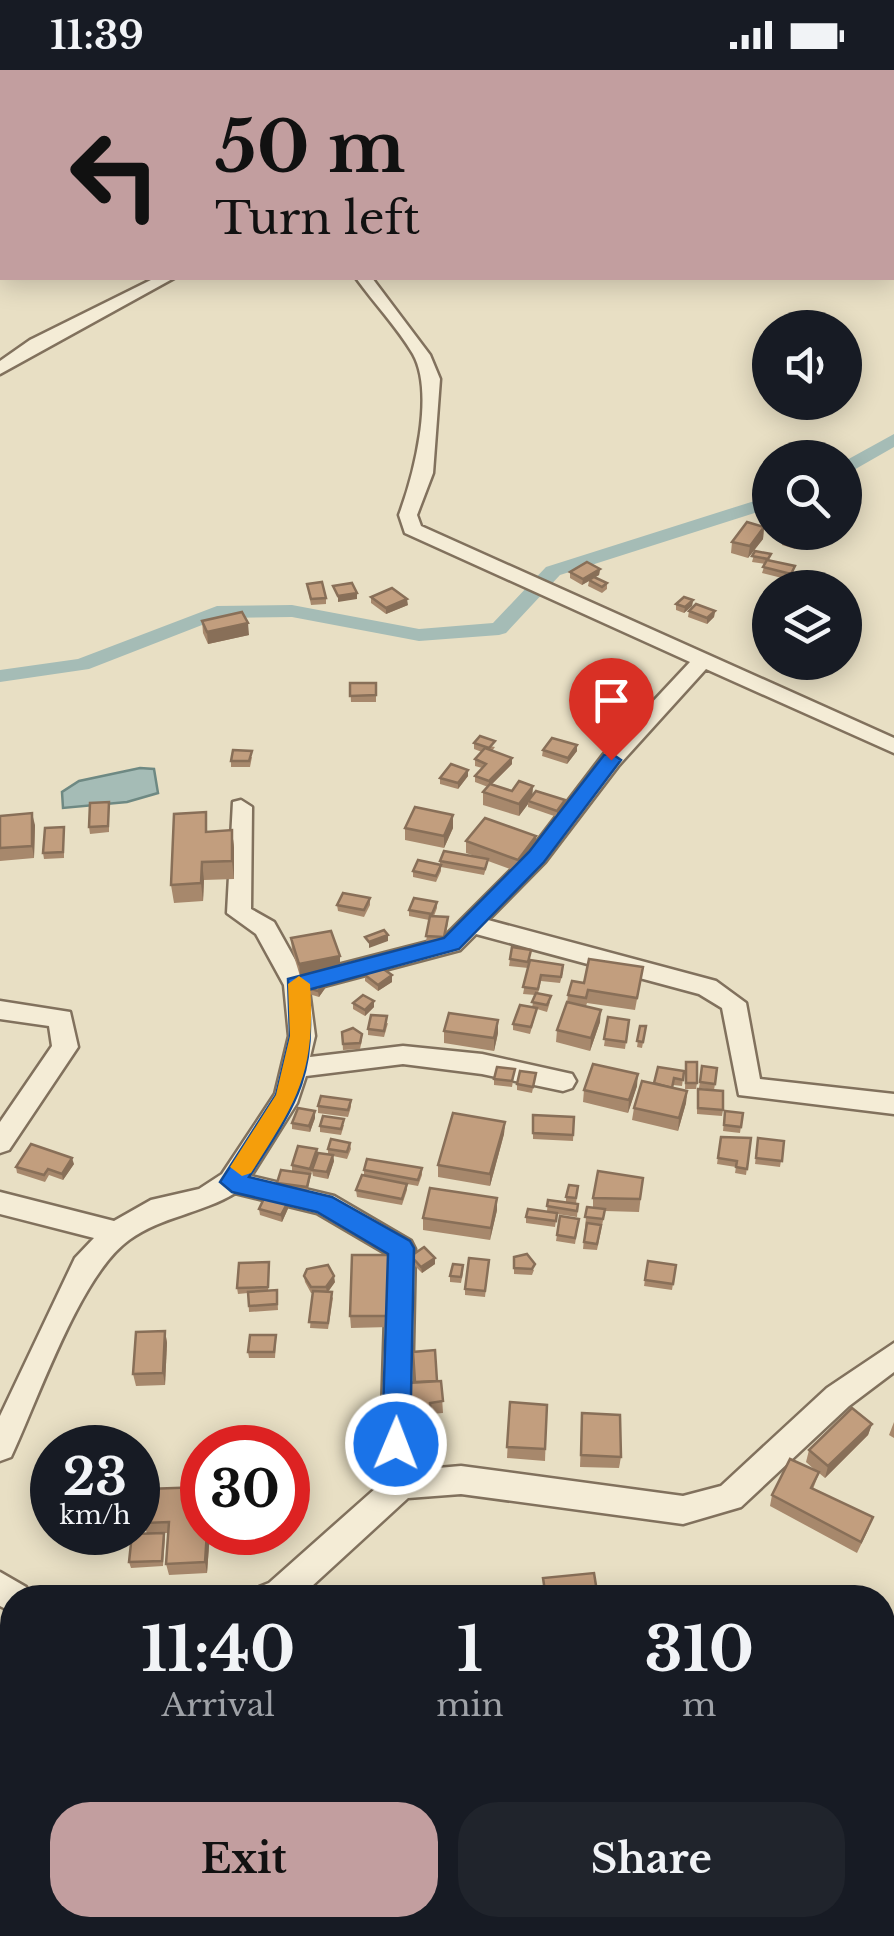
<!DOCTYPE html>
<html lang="en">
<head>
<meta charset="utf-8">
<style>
  body { margin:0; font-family:"Libre Baskerville",serif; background:#20242c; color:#f1f3f6; height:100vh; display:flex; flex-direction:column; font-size:38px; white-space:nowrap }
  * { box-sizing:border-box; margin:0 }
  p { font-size:32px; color:#9ea1a6 }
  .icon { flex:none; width:55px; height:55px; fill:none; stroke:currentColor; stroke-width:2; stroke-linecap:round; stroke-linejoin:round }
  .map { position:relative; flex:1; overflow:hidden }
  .side { position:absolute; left:0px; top:1515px; width:895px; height:352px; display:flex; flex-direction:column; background:#171b24; border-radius:40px 40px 0 0; box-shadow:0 5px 25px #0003 }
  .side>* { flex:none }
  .banner { position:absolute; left:0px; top:0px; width:895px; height:210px; box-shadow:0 5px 25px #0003; background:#c29e9f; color:#111; overflow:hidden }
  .fabs { position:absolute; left:752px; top:240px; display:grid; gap:20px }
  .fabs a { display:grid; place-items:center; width:110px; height:110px; border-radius:50%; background:#171b24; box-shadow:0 5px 25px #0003; font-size:50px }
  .speed { position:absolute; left:30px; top:1355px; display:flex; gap:20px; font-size:50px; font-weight:700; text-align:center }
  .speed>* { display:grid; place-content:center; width:130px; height:130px; border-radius:50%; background:#171b24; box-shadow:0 5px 25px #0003; line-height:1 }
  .speed small { font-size:25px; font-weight:400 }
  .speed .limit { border:15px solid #d22; background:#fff; color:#111 }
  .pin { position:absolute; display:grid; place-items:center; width:85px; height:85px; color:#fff; margin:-102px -42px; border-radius:50% 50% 50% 0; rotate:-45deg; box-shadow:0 0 10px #0007 }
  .pin .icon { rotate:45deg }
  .me { position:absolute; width:110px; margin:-55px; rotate:1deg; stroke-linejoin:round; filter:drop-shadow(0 0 8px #0008) }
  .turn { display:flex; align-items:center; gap:35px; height:210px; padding:0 50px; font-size:45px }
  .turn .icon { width:130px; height:130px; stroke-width:2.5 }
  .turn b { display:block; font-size:70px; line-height:85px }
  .eta { display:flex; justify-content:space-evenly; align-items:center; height:170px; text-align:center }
  .eta b { font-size:60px; font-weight:700; line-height:70px }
  .primary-button { display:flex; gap:20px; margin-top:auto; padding:20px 50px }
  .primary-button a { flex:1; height:115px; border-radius:40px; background:#c29e9f; color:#111; font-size:40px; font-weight:700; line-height:115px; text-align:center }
  .primary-button a+a { background:#20242c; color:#f1f3f6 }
  .status { display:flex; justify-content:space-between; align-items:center; height:70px; padding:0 50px; background:#171b24; direction:ltr }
  .status svg { height:28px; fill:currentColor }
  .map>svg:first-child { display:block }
</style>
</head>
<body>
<div class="status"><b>11:39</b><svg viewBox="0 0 49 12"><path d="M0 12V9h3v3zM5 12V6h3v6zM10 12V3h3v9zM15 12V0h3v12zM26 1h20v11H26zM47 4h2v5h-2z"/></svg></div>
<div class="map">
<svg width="894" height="1866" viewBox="0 0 894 1866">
  <rect width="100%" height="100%" fill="#e8dfc4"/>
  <path fill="#a5bcb6" stroke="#6e8983" stroke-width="2.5" d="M140 698 154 699 158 723 127 732 63 738 62 722 79 711Z"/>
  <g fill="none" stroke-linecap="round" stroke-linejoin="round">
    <g fill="#a5bcb6" fill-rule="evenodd">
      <path d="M894 364V377L845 405V391Z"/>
      <path d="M770 426V438L560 505 506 563 499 565 419 571 292 547 220 548 89 599 0 612V600L78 589 217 536 292 535 419 559 493 553 546 497Z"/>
    </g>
    <defs>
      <g id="minor">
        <rect x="0" y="77" width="2" height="9"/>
        <path d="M155 208H174L0 304V291L30 270Z"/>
        <path d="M356 208H372L430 285 440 309 433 403 417 445 421 456 894 668V683L706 599 619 695 545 792 488 850 716 911 746 933 760 1009 894 1024V1044L739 1025 722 938 699 924 476 864 460 880 309 920 315 966 310 987 403 976 482 984 572 1004 576 1011 572 1018 563 1021 482 1004 403 994 306 1006 297 1033 251 1106 334 1126 411 1171 415 1179 411 1374 415 1400 461 1396 683 1426 721 1416 827 1318 894 1273V1302L849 1336 741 1437 683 1454 461 1424 408 1428 299 1528H254L259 1517 269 1513 385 1410 381 1374 387 1184 317 1143 235 1123C201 1144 162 1146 129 1170 80 1205 38 1330 11 1387L0 1391V1346L75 1188 94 1168 0 1144V1122L114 1151 151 1130 199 1119 222 1104 275 1024 289 966 284 915 256 864 227 843 233 732 241 730 252 737 251 839 274 852 303 904 443 868 529 782 603 685 690 592 405 463 399 445C414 405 435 323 413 284 397 257 374 233 356 208Z"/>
        <path d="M0 931 70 942 78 977 9 1080 0 1083V1052L52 976 49 956 0 949Z"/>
        <path d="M0 1502 26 1517 31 1528H12V1542L0 1536Z"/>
      </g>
    </defs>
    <use href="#minor" stroke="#81715d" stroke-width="5"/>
    <use href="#minor" fill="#f4ecd6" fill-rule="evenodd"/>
  </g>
  <g fill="#a7886c">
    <path d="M764 457 763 469 748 488 731 483 732 472Z"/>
    <path d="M802 465 801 471 795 479 782 475 783 469Z"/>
    <path d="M755 481 770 490 794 502 790 510 762 503 765 494 752 492Z"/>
    <path d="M600 499 599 505 595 507 607 513V519L602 523 588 516 589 511 582 515 570 508V502Z"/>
    <path d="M307 514 326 528V534L311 535Z"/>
    <path d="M371 527 408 535 386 544 371 533Z"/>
    <path d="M693 530 692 536 684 543 676 540V534Z"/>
    <path d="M689 541H715L714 547 707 554 688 547Z"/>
    <path d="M202 551 249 565 208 574 203 563Z"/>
    <path d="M350 613H376V632H351Z"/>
    <path d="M474 673 495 677 492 681 512 688V694L492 714 512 721 533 716 532 725 565 730V736L557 747 528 737V734L519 746 483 735V722L488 717 475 712V706L482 698 475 696V689L482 682 474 679Z"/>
    <path d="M577 675V681L567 694 542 686 543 680Z"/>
    <path d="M252 687 250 697H231V691Z"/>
    <path d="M468 700V706L458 719 440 714V708Z"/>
    <path d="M109 732V762L90 764 89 757Z"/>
    <path d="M0 746 35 755 34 788 0 791Z"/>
    <path d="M64 757V788L44 789 43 783Z"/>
    <path d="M405 758H453L444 778 405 770Z"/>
    <path d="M232 760 234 778V809L204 810 203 831 174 833 171 815 208 762Z"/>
    <path d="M466 771 536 778 518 802 488 791 484 805 441 797V801L436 812 413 807V801L440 795V791L475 786 466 783Z"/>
    <path d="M370 828V835L364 847 338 841 337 835Z"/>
    <path d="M437 832V838L434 846 448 853 444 874 426 872 429 850 409 846V840Z"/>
    <path d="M291 868 340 886V899L300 906 292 880Z"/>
    <path d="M510 889 530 890 563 902 560 913 541 911 538 923 550 932 547 942 537 939 530 964 513 960V954L532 937 535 925 523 924 528 898 509 896Z"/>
    <path d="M643 897 635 940 587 933 586 936 600 952 590 981 556 972 557 960 567 932 568 925 584 913Z"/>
    <path d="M365 905H392V912L378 921 365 911Z"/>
    <path d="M326 911V917L319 927 309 924 308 918Z"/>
    <path d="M374 931V937L365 946 353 939V933Z"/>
    <path d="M608 947 629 950 625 979 604 976Z"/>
    <path d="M498 950V963L494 981 444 973V961Z"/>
    <path d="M388 953 384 967 368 965V959Z"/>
    <path d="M640 956H646L642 978 637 977Z"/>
    <path d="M342 962 362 964V970L360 979 343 980Z"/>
    <path d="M686 992 697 1013 696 1019H685Z"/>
    <path d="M702 996 715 1014 714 1020 699 1018Z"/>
    <path d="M515 999 512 1017 494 1015V1009Z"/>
    <path d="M684 1001 682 1016 673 1015 672 1018 687 1021 686 1033 678 1061 632 1050 634 1038Z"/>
    <path d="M536 1003 532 1023 517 1020V1014Z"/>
    <path d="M637 1016 628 1043 583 1032 584 1020Z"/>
    <path d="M697 1025 723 1040 722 1046 697 1044Z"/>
    <path d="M351 1030V1037L348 1047 318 1043V1036Z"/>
    <path d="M725 1041 743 1043 740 1063 723 1061Z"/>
    <path d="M533 1045 574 1047 573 1071 533 1069Z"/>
    <path d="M315 1048 310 1062 292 1059V1053Z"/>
    <path d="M505 1052 504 1064 490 1116 438 1107V1095Z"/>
    <path d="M344 1055 341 1065 320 1062V1056Z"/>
    <path d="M721 1067 751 1068 746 1105 735 1103 736 1097 717 1094Z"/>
    <path d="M758 1068 784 1071 780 1097 755 1094Z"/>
    <path d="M350 1073 351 1079 347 1089 333 1086 334 1091 328 1109 313 1106 312 1101 307 1123 277 1119V1113L292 1101V1095L317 1079 318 1084H328V1079Z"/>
    <path d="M74 1094 63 1110 49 1105 45 1112 17 1103 16 1097Z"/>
    <path d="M422 1098V1105L418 1116 407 1114V1120L402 1135 357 1127 356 1120 364 1106V1100Z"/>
    <path d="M643 1108 639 1142 605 1141 597 1180 583 1179 587 1137H593V1128Z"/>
    <path d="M578 1116 576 1134H578L577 1147 557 1144 555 1157 526 1153V1147L547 1141 548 1130 566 1133V1127Z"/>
    <path d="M497 1128V1140L490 1170 423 1160V1148Z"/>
    <path d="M291 1132 282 1152 260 1145 259 1139Z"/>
    <path d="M579 1149 575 1174 556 1171 557 1165Z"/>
    <path d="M411 1186 435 1194 422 1203 411 1192Z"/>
    <path d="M514 1187 534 1200 532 1205 514 1204Z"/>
    <path d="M489 1190 485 1227 465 1225V1219Z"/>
    <path d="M648 1191 676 1195 672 1220 644 1216Z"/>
    <path d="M269 1192 268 1221 277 1220 278 1240 249 1242 248 1223 238 1224 237 1218Z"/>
    <path d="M390 1197 389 1257 351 1258 350 1246Z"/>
    <path d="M463 1202 461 1213 450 1212V1206Z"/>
    <path d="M304 1206 335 1212 328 1222 333 1228 328 1259 310 1258 313 1223H311L305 1212Z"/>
    <path d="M165 1261 167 1273 165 1315 136 1316 133 1304Z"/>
    <path d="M276 1271 275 1288H249L248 1282Z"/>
    <path d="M441 1311 443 1343 431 1344V1358L410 1359 408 1313Z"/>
    <path d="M510 1332 547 1335 545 1391 507 1388Z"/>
    <path d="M582 1343 621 1387 619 1398 580 1397Z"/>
    <path d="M894 1352V1368L889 1365Z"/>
    <path d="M872 1354 868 1365 825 1408 819 1403 813 1419 869 1458 857 1483 770 1436 772 1425 816 1401 806 1392 809 1380Z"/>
    <path d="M147 1419 202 1462H210L207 1503 169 1505 166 1494 168 1463H164L165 1469 163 1496 131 1498 129 1492 147 1464 144 1453Z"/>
    <path d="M882 1809 894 1811V1854L882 1852Z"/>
  </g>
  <g fill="#886f58">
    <path d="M764 457 763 469 748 488 750 476Z"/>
    <path d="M600 499 599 505 582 515 583 509Z"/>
    <path d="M357 523V529L338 532V526Z"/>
    <path d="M407 529 408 535 386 544V538Z"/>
    <path d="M693 530 692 536 684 543 685 537Z"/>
    <path d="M715 541 714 547 707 554V548Z"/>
    <path d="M248 553 249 565 208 574 207 562Z"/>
    <path d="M577 675V681L567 694 568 688Z"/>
    <path d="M512 688V694L489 717V711Z"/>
    <path d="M468 700V706L458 719V713Z"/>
    <path d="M533 716 532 728 528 731V734L519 746V734Z"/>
    <path d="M565 730V736L557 747V741Z"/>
    <path d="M32 743 35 755 34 788 32 776Z"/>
    <path d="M453 745V758L444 778V766Z"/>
    <path d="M232 760 234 778V809L232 791Z"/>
    <path d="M536 766V778L518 802V790Z"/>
    <path d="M202 792 204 810 203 831 201 813Z"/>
    <path d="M388 865V871L369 878V872Z"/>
    <path d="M340 886V899L300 906 299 894Z"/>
    <path d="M392 905V912L378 921V915Z"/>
    <path d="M326 911V917L319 927 318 921Z"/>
    <path d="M374 931V937L365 946V940Z"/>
    <path d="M601 940 600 952 590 981 591 968Z"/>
    <path d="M498 950V963L494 981V968Z"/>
    <path d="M638 1004 637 1016 628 1043 629 1030Z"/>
    <path d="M687 1021 686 1033 678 1061 679 1048Z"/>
    <path d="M315 1041V1048L310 1062 309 1056Z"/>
    <path d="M505 1052 504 1064 490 1116V1104Z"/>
    <path d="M333 1085 334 1091 328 1109 327 1102Z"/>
    <path d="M72 1088 74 1094 63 1110 62 1104Z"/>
    <path d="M291 1126V1132L282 1152 281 1145Z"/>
    <path d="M497 1128V1140L490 1170 491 1158Z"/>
    <path d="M435 1188V1194L422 1203 421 1197Z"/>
    <path d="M334 1206 335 1212 327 1223 326 1217Z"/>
    <path d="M165 1261 167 1273 165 1315 163 1303Z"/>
    <path d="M872 1354 868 1365 825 1408 828 1396Z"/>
    <path d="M207 1462H210L207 1503 205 1492Z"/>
  </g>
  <g fill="#c29e7e" stroke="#886f58" stroke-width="2.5">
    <path d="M747 452 764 457 750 476 732 472Z"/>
    <path d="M788 462H793L802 465 796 473 783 469Z"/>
    <path d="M755 481 771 484 768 489 752 486Z"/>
    <path d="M767 490 795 496 791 504 763 497Z"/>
    <path d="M587 492 600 499 583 509 570 502Z"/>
    <path d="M594 507 607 513 602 517 589 510Z"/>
    <path d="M322 512 326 528 311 529 307 514Z"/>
    <path d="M352 513 357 523 338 526 333 516Z"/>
    <path d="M392 518 407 529 386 538 371 527Z"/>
    <path d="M684 527 693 530 685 537 676 534Z"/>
    <path d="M696 534 715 541 707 548 689 541Z"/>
    <path d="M242 542 248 553 207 562 202 551Z"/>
    <path d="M350 613H376V625L350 626Z"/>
    <path d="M480 666 495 671 489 678 474 673Z"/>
    <path d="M552 668 577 675 568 688 543 680Z"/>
    <path d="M485 678 512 688 489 711 475 706 486 694 475 689Z"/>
    <path d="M233 680 252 681 249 691H231Z"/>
    <path d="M451 694 468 700 458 713 440 708Z"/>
    <path d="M519 711 533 716 519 734 483 722 490 714 512 721Z"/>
    <path d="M536 721 565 730 557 741 528 731Z"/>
    <path d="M109 732 108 756 89 757 90 733Z"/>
    <path d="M415 737 453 745 444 766 405 758Z"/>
    <path d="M206 742V762L232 760V791L202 792 201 813 171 815 174 744Z"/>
    <path d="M32 743V776L0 778V746Z"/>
    <path d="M485 748 536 766 518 790 466 771Z"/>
    <path d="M64 757 63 782 43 783 45 758Z"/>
    <path d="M444 781 488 789 485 799 440 791Z"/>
    <path d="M418 790 441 795 436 806 413 801Z"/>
    <path d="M343 823 370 828 364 840 337 835Z"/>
    <path d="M414 828 437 832 432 844 409 840Z"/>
    <path d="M430 846 448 847 444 867 426 866Z"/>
    <path d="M384 860 388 865 369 872 365 867Z"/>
    <path d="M331 861 340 886 299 894 291 868Z"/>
    <path d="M512 877 531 880 528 892 510 889Z"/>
    <path d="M589 889 643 897 637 928 588 920 586 928 568 925 572 911 584 913Z"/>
    <path d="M530 890 563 895 561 907 541 905 538 919 523 917Z"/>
    <path d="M379 896 392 905 378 915 365 905Z"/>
    <path d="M310 909 326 911 318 921 308 918Z"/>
    <path d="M536 923 551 926 547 935 532 932Z"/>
    <path d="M363 925 374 931 365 940 353 933Z"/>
    <path d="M567 932 601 940 591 968 557 960Z"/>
    <path d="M520 935 537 938 531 957 513 954Z"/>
    <path d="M449 943 498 950 494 968 444 961Z"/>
    <path d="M371 945 387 946 384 961 368 959Z"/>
    <path d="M608 947 629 950 626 972 604 969Z"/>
    <path d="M640 956H646L643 972 637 971Z"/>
    <path d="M353 958 362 964 360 973 343 974 342 962Z"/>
    <rect x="686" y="992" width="11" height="21"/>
    <path d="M593 994 638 1004 629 1030 584 1020Z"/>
    <path d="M702 996 717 998 715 1014 700 1012Z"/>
    <path d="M497 997 515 999 512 1011 494 1009Z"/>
    <path d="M658 997 684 1001 683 1010 674 1008 672 1018 654 1013Z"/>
    <path d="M520 1001 536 1003 533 1017 517 1014Z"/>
    <path d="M642 1011 687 1021 679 1048 634 1038Z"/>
    <path d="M698 1019 723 1021V1040L698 1038Z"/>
    <path d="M321 1026 351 1030 348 1040 318 1036Z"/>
    <path d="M298 1038 315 1041 309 1056 292 1053Z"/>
    <path d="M725 1041 743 1043 741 1057 724 1055Z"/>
    <path d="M453 1043 505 1052 490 1104 438 1095Z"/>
    <path d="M533 1045 574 1047 573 1065 533 1063Z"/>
    <path d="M323 1046 344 1049 341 1059 320 1056Z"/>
    <path d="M721 1067 751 1068 747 1099 736 1097 737 1091 718 1088Z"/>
    <path d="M758 1068 784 1071 782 1091 756 1088Z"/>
    <path d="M331 1069 350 1073 347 1082 328 1079Z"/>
    <path d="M31 1074 72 1088 62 1104 48 1099 44 1105 16 1097Z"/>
    <path d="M298 1076 317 1079 310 1099 292 1095Z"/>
    <path d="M318 1083 333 1085 327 1102 312 1100Z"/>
    <path d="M367 1089 422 1098 418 1110 364 1100Z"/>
    <path d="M281 1100 310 1104 307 1117 277 1113Z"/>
    <path d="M598 1101 643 1108 640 1129 593 1128Z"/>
    <path d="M362 1105 407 1114 402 1129 356 1120Z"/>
    <path d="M569 1115 578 1116 576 1128 566 1127Z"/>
    <path d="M430 1118 497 1128 491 1158 423 1148Z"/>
    <path d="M268 1120 291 1126 281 1145 259 1139Z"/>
    <path d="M548 1130 578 1134 577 1141 547 1136Z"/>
    <path d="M587 1137 605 1139 603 1149 585 1147Z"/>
    <path d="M528 1139 557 1143 556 1151 526 1147Z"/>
    <path d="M560 1146 579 1149 575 1168 557 1165Z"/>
    <path d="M587 1153 601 1155 597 1174 584 1172Z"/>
    <path d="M424 1177 435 1188 421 1197 411 1186Z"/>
    <path d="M527 1184 535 1194 532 1199 514 1198V1187Z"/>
    <path d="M352 1185H389L388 1246H350Z"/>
    <path d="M469 1188 489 1190 485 1221 465 1219Z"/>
    <path d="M648 1191 676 1195 673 1214 645 1210Z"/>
    <path d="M269 1192 268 1217 237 1218 239 1193Z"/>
    <path d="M453 1194 463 1195 461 1207 450 1206Z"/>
    <path d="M328 1195 334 1206 326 1217H311L304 1206 307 1199Z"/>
    <path d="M277 1220V1234L249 1236 248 1222Z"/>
    <path d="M313 1221 332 1222 328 1253 309 1252Z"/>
    <path d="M165 1261 163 1303 133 1304 136 1262Z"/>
    <path d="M250 1265H276L274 1282H248Z"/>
    <path d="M435 1280 437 1311 415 1312 413 1282Z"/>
    <path d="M441 1311 443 1331 430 1333 431 1346 410 1347 408 1313Z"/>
    <path d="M510 1332 547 1335 545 1379 507 1377Z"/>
    <path d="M852 1338 872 1354 828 1396 809 1380Z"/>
    <path d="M582 1343 620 1345 621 1387 581 1385Z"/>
    <path d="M790 1389 819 1402 811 1418 873 1447 861 1472 772 1425Z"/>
    <path d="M202 1417V1462H207L205 1492 166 1494 169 1452 144 1453 147 1419Z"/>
    <path d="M164 1463 162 1491 129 1492 132 1464Z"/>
    <path d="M594 1503 598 1528H546L543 1508Z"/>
    <path d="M882 1809 894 1811V1844L882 1842Z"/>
  </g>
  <path fill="#1a73e8" stroke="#114b97" stroke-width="2.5" d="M611 683 621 690 544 792 459 879 308 920C318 1007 294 1037 249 1107L332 1127 410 1171 414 1178 410 1374 406 1382 396 1386 386 1382 382 1374 388 1184 317 1142 232 1122 220 1112 276 1025 290 966 288 909 444 868 529 782 604 685Z"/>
  <path fill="#f59e0b" d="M299 906 310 914C316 1003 297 1031 251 1103L242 1106 230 1097 276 1025 290 966 288 914Z"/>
</svg>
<div class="fabs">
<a><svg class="icon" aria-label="sound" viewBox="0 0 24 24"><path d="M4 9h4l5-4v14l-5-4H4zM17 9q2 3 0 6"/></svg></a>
<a><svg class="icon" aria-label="search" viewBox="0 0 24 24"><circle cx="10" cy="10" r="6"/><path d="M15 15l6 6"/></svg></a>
<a><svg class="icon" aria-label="layers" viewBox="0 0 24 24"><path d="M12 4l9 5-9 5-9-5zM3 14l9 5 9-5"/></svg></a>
</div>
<div class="speed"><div>23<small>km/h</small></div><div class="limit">30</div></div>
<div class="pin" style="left:611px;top:690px;background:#d93025"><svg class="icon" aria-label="arrive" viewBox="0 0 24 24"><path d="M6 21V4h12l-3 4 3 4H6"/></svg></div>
<svg class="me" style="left:396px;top:1374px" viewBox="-20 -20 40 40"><circle r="17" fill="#1a73e8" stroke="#fff" stroke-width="3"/><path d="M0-11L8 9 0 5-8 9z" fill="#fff"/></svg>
<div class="banner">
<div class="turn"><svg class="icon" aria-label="left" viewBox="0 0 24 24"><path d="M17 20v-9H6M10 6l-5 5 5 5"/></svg><div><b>50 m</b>Turn left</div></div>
</div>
<section class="side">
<div class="eta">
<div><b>11:40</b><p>Arrival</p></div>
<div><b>1</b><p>min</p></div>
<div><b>310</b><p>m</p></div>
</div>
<div class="primary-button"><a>Exit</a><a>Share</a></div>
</section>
</div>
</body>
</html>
